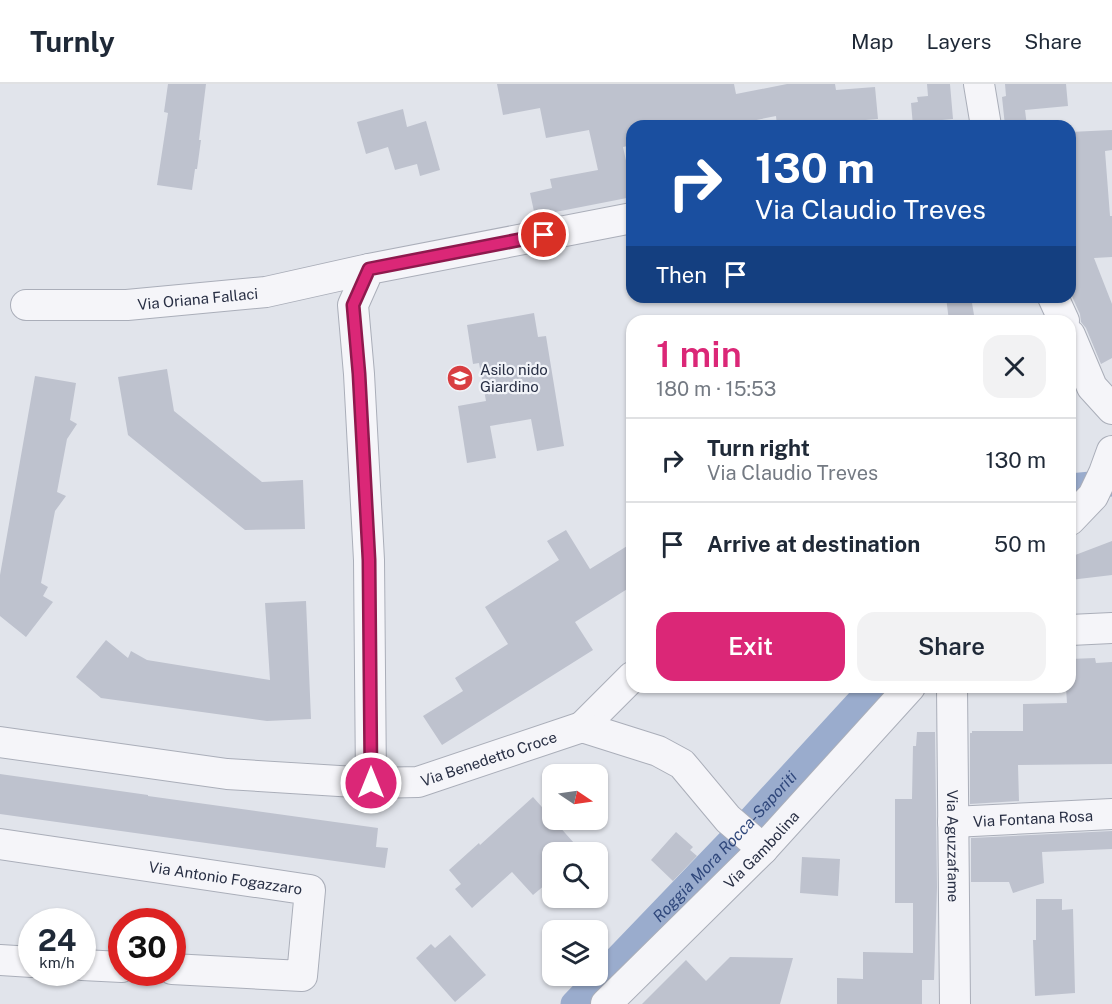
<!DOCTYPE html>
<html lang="en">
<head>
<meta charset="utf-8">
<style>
  body { margin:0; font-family:"Public Sans",sans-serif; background:#f2f2f3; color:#1f2937; height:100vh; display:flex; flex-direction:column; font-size:22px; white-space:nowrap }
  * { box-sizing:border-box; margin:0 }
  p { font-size:20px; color:#747a83 }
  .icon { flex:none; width:33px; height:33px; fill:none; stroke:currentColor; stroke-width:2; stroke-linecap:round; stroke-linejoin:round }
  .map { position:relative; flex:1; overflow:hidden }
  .drawer { position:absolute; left:626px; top:231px; width:450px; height:378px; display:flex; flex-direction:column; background:#fff; border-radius:18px; box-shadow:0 2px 4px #0004 }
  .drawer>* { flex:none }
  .guide { position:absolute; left:626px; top:36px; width:450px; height:183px; border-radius:18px; box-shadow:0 2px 4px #0004; background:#1a4fa0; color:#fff; overflow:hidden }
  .needle { width:39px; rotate:103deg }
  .fabs { position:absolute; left:542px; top:680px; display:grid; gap:12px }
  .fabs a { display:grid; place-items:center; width:66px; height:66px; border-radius:12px; background:#fff; box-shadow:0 2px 4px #0004; font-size:30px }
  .speed { position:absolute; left:18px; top:824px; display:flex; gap:12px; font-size:30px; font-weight:700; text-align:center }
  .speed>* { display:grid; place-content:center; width:78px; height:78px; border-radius:50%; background:#fff; box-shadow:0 2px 4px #0004; line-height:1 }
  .speed small { font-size:15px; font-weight:400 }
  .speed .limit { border:9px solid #d22; background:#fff; color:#111 }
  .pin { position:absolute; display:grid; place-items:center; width:51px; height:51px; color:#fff; margin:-26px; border:3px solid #fff; border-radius:50%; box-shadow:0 2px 6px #0007 }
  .me { position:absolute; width:66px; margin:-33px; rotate:0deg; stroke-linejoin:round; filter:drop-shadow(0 0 4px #0008) }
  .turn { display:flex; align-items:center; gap:21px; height:126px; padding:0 30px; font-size:27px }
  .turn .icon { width:78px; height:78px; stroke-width:2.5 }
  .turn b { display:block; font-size:42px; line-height:51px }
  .then { display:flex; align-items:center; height:57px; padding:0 30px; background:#0003; gap:12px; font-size:22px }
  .round { display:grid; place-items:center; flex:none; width:63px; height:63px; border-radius:18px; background:#f2f2f3 }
  .summary { display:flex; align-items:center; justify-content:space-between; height:102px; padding:0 30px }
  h1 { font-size:36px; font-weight:600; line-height:45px; color:#db2777 }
  .cta { display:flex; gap:12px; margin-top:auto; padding:12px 30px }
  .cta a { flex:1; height:69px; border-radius:18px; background:#db2777; color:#fff; font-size:24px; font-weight:600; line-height:69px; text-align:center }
  .cta a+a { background:#f2f2f3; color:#1f2937 }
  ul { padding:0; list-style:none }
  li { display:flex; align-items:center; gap:18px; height:84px; padding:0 30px; border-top:2px solid #e0e1e3 }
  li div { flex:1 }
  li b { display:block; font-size:22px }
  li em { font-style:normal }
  header { display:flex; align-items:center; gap:36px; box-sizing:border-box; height:84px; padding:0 30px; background:#fff; border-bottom:2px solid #e0e1e3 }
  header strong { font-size:28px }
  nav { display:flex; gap:33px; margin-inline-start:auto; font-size:21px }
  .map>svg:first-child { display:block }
</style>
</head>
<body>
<header>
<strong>Turnly</strong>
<nav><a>Map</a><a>Layers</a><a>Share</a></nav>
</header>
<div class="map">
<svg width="1112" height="920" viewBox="0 0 1112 920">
  <rect width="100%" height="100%" fill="#e1e4eb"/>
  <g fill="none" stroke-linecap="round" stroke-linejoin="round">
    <g stroke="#9aaccd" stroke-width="27">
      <path d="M1070 403 1112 399"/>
      <path id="s1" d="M574 920 747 740 873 603"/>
    </g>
  </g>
  <g fill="#bec2ce">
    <path d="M168 0H206L199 56H201L197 85H195L192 106 157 101 168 29 164 28Z"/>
    <path d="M497 0H734L736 10 787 0H835L836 6 875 3 878 35 840 38V42H777L776 32 726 42H632V61L623 63 632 104V113L535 132 530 109 552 104 550 95 598 86 589 46 546 54 540 24 503 31Z"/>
    <path d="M927 0H950L953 35 942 36 943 42H913L911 19 918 18 917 13 928 12Z"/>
    <path d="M1005 0H1066L1068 22 1025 26 1027 42H1005L1002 13 1006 12Z"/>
    <path d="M403 25 407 43 426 37 440 86 420 92 417 80 395 86 388 63 366 70 357 38Z"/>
    <path d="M1112 46V66L1105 67 1110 132H1112V173L1094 174 1112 220V274L1101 280 1086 244 1081 238 1080 230 1070 208V48Z"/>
    <path d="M946 213H971L975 237H949Z"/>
    <path d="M534 229 538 253 546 252 564 362 537 367 531 335 490 342 496 374 467 379 458 322 486 317 479 279 473 280 467 241Z"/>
    <path d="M167 285 174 327 262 398 303 396 305 445 245 446 128 351 118 293Z"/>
    <path d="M35 292 76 299 70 336 77 340 67 355 57 408 66 412 55 427 41 499 48 503 43 512 53 518 26 553 0 532V491Z"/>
    <path d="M566 446 590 485 632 459V502L575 538 593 566 442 661 423 632 463 607 455 594 508 560 485 523 559 476 547 457Z"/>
    <path d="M1112 457V491L1070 496V473Z"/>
    <path d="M306 517 311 635 267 637 101 614 76 593 106 556 128 574 131 567 147 576 270 596 265 519Z"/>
    <path d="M1095 574 1096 579 1112 578V680L1018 681 1019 717 970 720V649H972V647H1023V620L1067 619 1066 603H1070V575Z"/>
    <path d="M917 648H935L937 803 934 896H922V920H837V894L863 895V868L913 869V819H895V715H912L913 662H916Z"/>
    <path d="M0 690 148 711V712L378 744 376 763 388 764 385 784 0 730Z"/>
    <path d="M533 713 582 768H552V795L533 811 512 788 472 824 455 805 461 800 449 786 479 759 480 761Z"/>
    <path d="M1112 747V765L1042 768 1044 799 1013 809 1009 798H971V754Z"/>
    <path d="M676 748 693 763 690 766 697 772 673 797 651 776Z"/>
    <path d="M802 773 840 775 838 812 800 809Z"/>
    <path d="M1036 815H1062V826L1073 825 1075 909 1035 912 1033 856H1036Z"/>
    <path d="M450 851 486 891 455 918 416 874 431 860 435 864Z"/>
    <path d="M730 873 793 874 780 920H642L686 876 706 897Z"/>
  </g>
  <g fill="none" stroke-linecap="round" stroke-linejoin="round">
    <defs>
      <g id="street">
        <path d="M979 0 986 42"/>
        <path d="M1053 213 1064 237"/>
        <path id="s2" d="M26 221H127L266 208 369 185"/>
        <path d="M1070 251 1092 303 1112 325"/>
        <path d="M1070 436 1093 412 1104 389 1112 367"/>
        <path d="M1070 546 1112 544"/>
        <path id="s3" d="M952 603 955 920"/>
        <path d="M582 643 632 593"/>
        <path id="s4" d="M0 658 227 690 371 699 418 698 582 643 658 667 682 680 728 735 763 765"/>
        <path d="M371 699 369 476 359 290 353 221 369 185 632 134"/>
        <path id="s5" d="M953 738 1112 730"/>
        <path id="s6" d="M0 760 310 806 302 892 172 885"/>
        <path d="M0 876 32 878"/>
        <path d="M82 881 122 883"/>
        <path id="s7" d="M606 920 763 765 910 603"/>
      </g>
    </defs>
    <use href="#street" stroke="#aaaeb9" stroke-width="32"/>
    <use href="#street" stroke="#f5f5f9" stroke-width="30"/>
  </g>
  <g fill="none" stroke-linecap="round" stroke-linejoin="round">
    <defs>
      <path id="route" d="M371 699 369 476 359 290 353 221 369 185 544 151"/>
    </defs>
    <use href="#route" stroke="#8e194d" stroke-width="15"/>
    <use href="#route" stroke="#db2777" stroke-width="10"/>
  </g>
  <defs>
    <symbol id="school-disc" viewBox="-11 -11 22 22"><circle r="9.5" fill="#d83e41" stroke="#f1f3f8"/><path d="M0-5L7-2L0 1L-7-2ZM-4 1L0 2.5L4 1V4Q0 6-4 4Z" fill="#fff"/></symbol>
  </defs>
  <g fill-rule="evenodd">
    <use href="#school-disc" x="445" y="279" width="30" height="30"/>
  </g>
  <g text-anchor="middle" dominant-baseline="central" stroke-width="4.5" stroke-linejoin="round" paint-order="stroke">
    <g font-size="15" fill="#282f44" stroke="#f1f3f8">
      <text stroke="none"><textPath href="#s2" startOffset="172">Via Oriana Fallaci</textPath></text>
      <text stroke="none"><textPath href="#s4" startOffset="495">Via Benedetto Croce</textPath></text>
      <text stroke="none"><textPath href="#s5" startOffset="80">Via Fontana Rosa</textPath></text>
      <text stroke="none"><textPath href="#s3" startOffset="159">Via Aguzzafame</textPath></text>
      <text stroke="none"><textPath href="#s7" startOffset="219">Via Gambolina</textPath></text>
      <text stroke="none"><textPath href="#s6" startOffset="228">Via Antonio Fogazzaro</textPath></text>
    </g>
    <g font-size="15" fill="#282f44" stroke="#f1f3f8" text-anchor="start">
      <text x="480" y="285">Asilo nido<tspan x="480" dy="17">Giardino</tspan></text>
    </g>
    <g font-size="16" font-style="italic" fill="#2f477b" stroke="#f1f3f8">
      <text stroke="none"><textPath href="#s1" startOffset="218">Roggia Mora Rocca-Saporiti</textPath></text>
    </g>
  </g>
</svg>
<div class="fabs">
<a><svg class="needle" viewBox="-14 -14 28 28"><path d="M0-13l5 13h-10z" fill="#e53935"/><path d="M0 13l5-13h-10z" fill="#747a83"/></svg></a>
<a><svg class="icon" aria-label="search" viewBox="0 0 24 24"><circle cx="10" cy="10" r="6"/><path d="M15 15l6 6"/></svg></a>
<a><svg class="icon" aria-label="layers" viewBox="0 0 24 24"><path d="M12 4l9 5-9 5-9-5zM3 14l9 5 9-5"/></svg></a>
</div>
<div class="speed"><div>24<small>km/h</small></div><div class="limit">30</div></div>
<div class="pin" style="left:544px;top:151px;background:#d93025"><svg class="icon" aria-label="arrive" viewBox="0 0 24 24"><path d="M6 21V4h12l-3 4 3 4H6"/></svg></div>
<svg class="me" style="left:371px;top:699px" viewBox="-20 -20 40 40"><circle r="17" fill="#db2777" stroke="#fff" stroke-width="3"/><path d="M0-11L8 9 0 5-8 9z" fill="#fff"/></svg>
<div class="guide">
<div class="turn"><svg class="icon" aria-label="right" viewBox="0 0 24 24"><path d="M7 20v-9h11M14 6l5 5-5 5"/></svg><div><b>130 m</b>Via Claudio Treves</div></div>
<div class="then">Then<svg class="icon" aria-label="arrive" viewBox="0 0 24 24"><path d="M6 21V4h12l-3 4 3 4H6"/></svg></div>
</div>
<section class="drawer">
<div class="summary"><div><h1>1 min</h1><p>180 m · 15:53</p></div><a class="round"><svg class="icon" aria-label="close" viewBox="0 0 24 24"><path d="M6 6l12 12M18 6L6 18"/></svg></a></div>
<ul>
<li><svg class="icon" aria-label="right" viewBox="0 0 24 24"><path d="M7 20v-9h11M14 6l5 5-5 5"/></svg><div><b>Turn right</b><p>Via Claudio Treves</p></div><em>130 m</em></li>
<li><svg class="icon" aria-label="arrive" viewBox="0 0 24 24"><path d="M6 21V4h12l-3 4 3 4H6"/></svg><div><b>Arrive at destination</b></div><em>50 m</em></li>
</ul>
<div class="cta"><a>Exit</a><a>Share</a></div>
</section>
</div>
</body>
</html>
